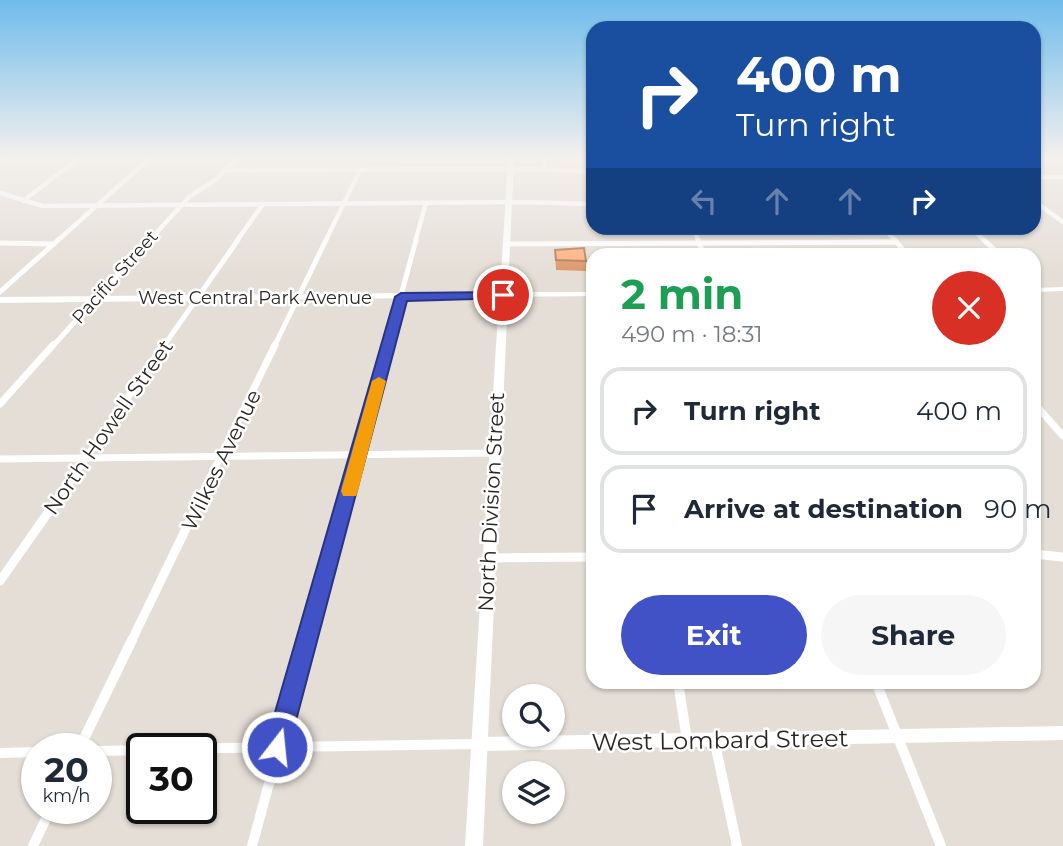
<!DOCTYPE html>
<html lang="en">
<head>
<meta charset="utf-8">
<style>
  body { margin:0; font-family:Montserrat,sans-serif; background:#f6f6f7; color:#1f2937; height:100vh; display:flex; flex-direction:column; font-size:26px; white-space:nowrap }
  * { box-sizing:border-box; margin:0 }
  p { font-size:23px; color:#747a83 }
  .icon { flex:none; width:38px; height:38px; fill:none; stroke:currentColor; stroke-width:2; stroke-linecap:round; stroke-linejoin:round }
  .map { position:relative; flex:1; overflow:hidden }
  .side { position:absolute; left:586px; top:248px; width:455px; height:441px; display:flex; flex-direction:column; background:#fff; border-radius:21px; box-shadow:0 2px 5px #0004 }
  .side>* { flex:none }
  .banner { position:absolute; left:586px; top:21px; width:455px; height:214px; border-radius:21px; box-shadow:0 2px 5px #0004; background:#1a4fa0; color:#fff; overflow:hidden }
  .fabs { position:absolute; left:502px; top:684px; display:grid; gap:14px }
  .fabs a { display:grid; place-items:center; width:63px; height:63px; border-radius:50%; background:#fff; box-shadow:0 2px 5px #0004; font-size:35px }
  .speed { position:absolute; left:21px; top:733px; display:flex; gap:14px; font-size:35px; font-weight:700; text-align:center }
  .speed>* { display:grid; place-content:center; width:91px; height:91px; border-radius:50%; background:#fff; box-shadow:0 2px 5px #0004; line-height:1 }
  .speed small { font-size:18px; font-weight:400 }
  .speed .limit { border:4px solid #111; border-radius:10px; background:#fff; color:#111 }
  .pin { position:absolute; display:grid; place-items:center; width:60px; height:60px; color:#fff; margin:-30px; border:4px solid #fff; border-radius:50%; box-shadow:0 2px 7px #0007 }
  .me { position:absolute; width:77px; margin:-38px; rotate:16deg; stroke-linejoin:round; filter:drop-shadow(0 0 5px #0008) }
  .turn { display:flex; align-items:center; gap:24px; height:147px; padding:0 35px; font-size:32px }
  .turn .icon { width:91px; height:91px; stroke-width:2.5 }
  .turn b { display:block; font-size:49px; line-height:60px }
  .lanes { display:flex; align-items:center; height:66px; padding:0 35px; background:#0003; justify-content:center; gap:35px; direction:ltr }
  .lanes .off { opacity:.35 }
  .round { display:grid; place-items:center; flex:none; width:74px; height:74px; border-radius:37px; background:#f6f6f7 }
  .head { display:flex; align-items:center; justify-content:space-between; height:119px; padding:0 35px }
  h1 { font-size:42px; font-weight:700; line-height:52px; color:#1e9e55 }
  .action { display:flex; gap:14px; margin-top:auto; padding:14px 35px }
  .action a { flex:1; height:80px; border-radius:42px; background:#4152c6; color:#fff; font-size:28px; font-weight:700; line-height:80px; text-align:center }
  .action a+a { background:#f6f6f7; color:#1f2937 }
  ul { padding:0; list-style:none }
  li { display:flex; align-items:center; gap:21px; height:88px; margin:0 14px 10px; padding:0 21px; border:4px solid #e0e1e3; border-radius:21px }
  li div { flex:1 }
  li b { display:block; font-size:26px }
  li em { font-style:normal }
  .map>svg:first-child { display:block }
</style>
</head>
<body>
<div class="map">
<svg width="1063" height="846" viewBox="0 0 1063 846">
  <rect width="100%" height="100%" fill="#e4ded6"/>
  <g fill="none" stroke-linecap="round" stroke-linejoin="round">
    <g stroke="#fff" stroke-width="4.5">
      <path d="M0 162 7 157"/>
      <path d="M542 169 547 157"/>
      <path d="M226 170 542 169 593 172"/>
      <path d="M1034 177H1063"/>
      <path d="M0 193 43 206 523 202 593 204"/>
      <path d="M23 201 80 157"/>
      <path d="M1034 201 1063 222"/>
      <path d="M693 228 699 242"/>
      <path d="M884 228 896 242"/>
      <path d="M971 228 986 242"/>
      <path d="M56 242 151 157"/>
      <path d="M148 242 189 197 218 178 237 157"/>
      <path d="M236 242 263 204"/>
      <path d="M325 242 360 170"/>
      <path d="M415 242 426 203"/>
      <path d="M851 242H896"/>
    </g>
    <g stroke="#fff" stroke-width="5">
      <path d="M698 240 704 256"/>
      <path d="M895 240 908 256"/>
      <path d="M984 240 1001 256"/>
      <path d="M0 243 54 244"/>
      <path d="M505 244 896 242"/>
      <path d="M0 292 58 240"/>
      <path d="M52 347 149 240"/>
      <path d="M163 347 238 240"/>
      <path d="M274 347 326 240"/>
      <path d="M387 347 416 240"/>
    </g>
    <g stroke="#fff" stroke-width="7">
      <path d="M1034 403 1063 436"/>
      <path d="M0 404 53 345"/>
      <path d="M0 459 493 453"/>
      <path d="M72 478 164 345"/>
      <path d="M210 478 275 345"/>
      <path d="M351 478 387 345"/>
    </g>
    <g stroke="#fff" stroke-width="9">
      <path d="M1034 554 1063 557"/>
      <path d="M489 558 593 557"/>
      <path d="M0 581 73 477"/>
      <path d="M131 642 211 477"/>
      <path d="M307 642 352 477"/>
    </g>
    <g stroke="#fff" stroke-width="10">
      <path d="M678 682 687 740"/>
      <path d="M876 682 941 846"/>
      <path d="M714 739 737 846"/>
      <path d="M79 749 132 640"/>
      <path d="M167 749 478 744"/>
      <path d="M96 751 142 750"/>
      <path d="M0 753 37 752"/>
      <path d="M33 846 51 808"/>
      <path d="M252 846 308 640"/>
    </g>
    <path fill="#fff" fill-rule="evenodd" d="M1063 726V740L478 751 473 749 471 744 473 739 478 737Z"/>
    <g fill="#fff" fill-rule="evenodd">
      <path d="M508 157H514L508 292H593V296L508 297 483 846H465L499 297 0 303V297L500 292Z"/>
      <path d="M1063 287V291L1034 292V288Z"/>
    </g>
  </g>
  <path fill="#db9768" d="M555 250 586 261V271L556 270Z"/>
  <path fill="#ffb079" stroke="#b27b55" stroke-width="2" d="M584 248 586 261 556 260 555 250Z"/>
  <linearGradient id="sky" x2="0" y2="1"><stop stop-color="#6fbcec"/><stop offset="0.57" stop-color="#f3f0ed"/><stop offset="1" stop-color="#f3f0ed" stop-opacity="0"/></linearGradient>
  <rect width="1063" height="276" fill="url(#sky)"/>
  <path fill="#4152c6" stroke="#2a3581" stroke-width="2" d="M503 292 508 293V298L407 301 289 747 286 756 277 759 269 756 265 747 395 297 401 293Z"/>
  <path fill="#f59e0b" d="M379 377 386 381 358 491 356 496H343L341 491 372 381Z"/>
  <g text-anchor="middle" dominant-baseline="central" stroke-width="5" stroke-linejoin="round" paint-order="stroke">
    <g font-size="18" fill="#2a2724" stroke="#fff">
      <text transform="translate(115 277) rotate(-48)">Pacific Street</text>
      <text x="255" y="298">West Central Park Avenue</text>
    </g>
    <g font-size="21" fill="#2a2724" stroke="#fff">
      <text transform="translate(108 427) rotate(-55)">North Howell Street</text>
      <text transform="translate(221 460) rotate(-64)">Wilkes Avenue</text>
      <text transform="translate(491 502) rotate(-87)">North Division Street</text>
    </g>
    <g font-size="24" fill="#2a2724" stroke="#fff">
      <text transform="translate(720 740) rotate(-1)">West Lombard Street</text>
    </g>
  </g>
</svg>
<div class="fabs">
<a><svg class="icon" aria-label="search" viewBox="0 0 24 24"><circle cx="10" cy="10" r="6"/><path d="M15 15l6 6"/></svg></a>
<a><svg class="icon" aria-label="layers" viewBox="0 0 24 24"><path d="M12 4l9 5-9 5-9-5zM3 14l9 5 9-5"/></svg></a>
</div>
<div class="speed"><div>20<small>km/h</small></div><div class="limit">30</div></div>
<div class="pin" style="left:503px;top:295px;background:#d93025"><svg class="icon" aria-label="arrive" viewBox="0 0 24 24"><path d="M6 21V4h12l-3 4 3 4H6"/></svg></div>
<svg class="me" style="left:277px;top:747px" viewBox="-20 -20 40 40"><circle r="17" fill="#4152c6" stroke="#fff" stroke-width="3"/><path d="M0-11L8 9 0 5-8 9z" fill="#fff"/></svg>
<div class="banner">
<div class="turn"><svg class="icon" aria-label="right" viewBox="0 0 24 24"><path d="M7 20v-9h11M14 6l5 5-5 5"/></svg><div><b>400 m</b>Turn right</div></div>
<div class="lanes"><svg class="icon off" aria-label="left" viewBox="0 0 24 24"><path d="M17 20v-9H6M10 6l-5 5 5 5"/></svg><svg class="icon off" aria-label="ahead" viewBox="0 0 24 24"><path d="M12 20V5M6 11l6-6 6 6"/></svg><svg class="icon off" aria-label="ahead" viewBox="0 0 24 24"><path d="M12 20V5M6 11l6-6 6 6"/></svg><svg class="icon" aria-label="right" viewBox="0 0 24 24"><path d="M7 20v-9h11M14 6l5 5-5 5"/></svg></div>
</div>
<section class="side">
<div class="head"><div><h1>2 min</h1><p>490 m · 18:31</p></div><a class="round" style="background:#d93025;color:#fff"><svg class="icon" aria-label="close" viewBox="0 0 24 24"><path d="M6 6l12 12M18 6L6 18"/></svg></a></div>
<ul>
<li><svg class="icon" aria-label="right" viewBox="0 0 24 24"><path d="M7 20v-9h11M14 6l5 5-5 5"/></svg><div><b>Turn right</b></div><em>400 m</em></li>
<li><svg class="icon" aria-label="arrive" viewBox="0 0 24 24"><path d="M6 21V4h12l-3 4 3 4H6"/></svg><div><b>Arrive at destination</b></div><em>90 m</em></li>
</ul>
<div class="action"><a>Exit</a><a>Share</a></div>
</section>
</div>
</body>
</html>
